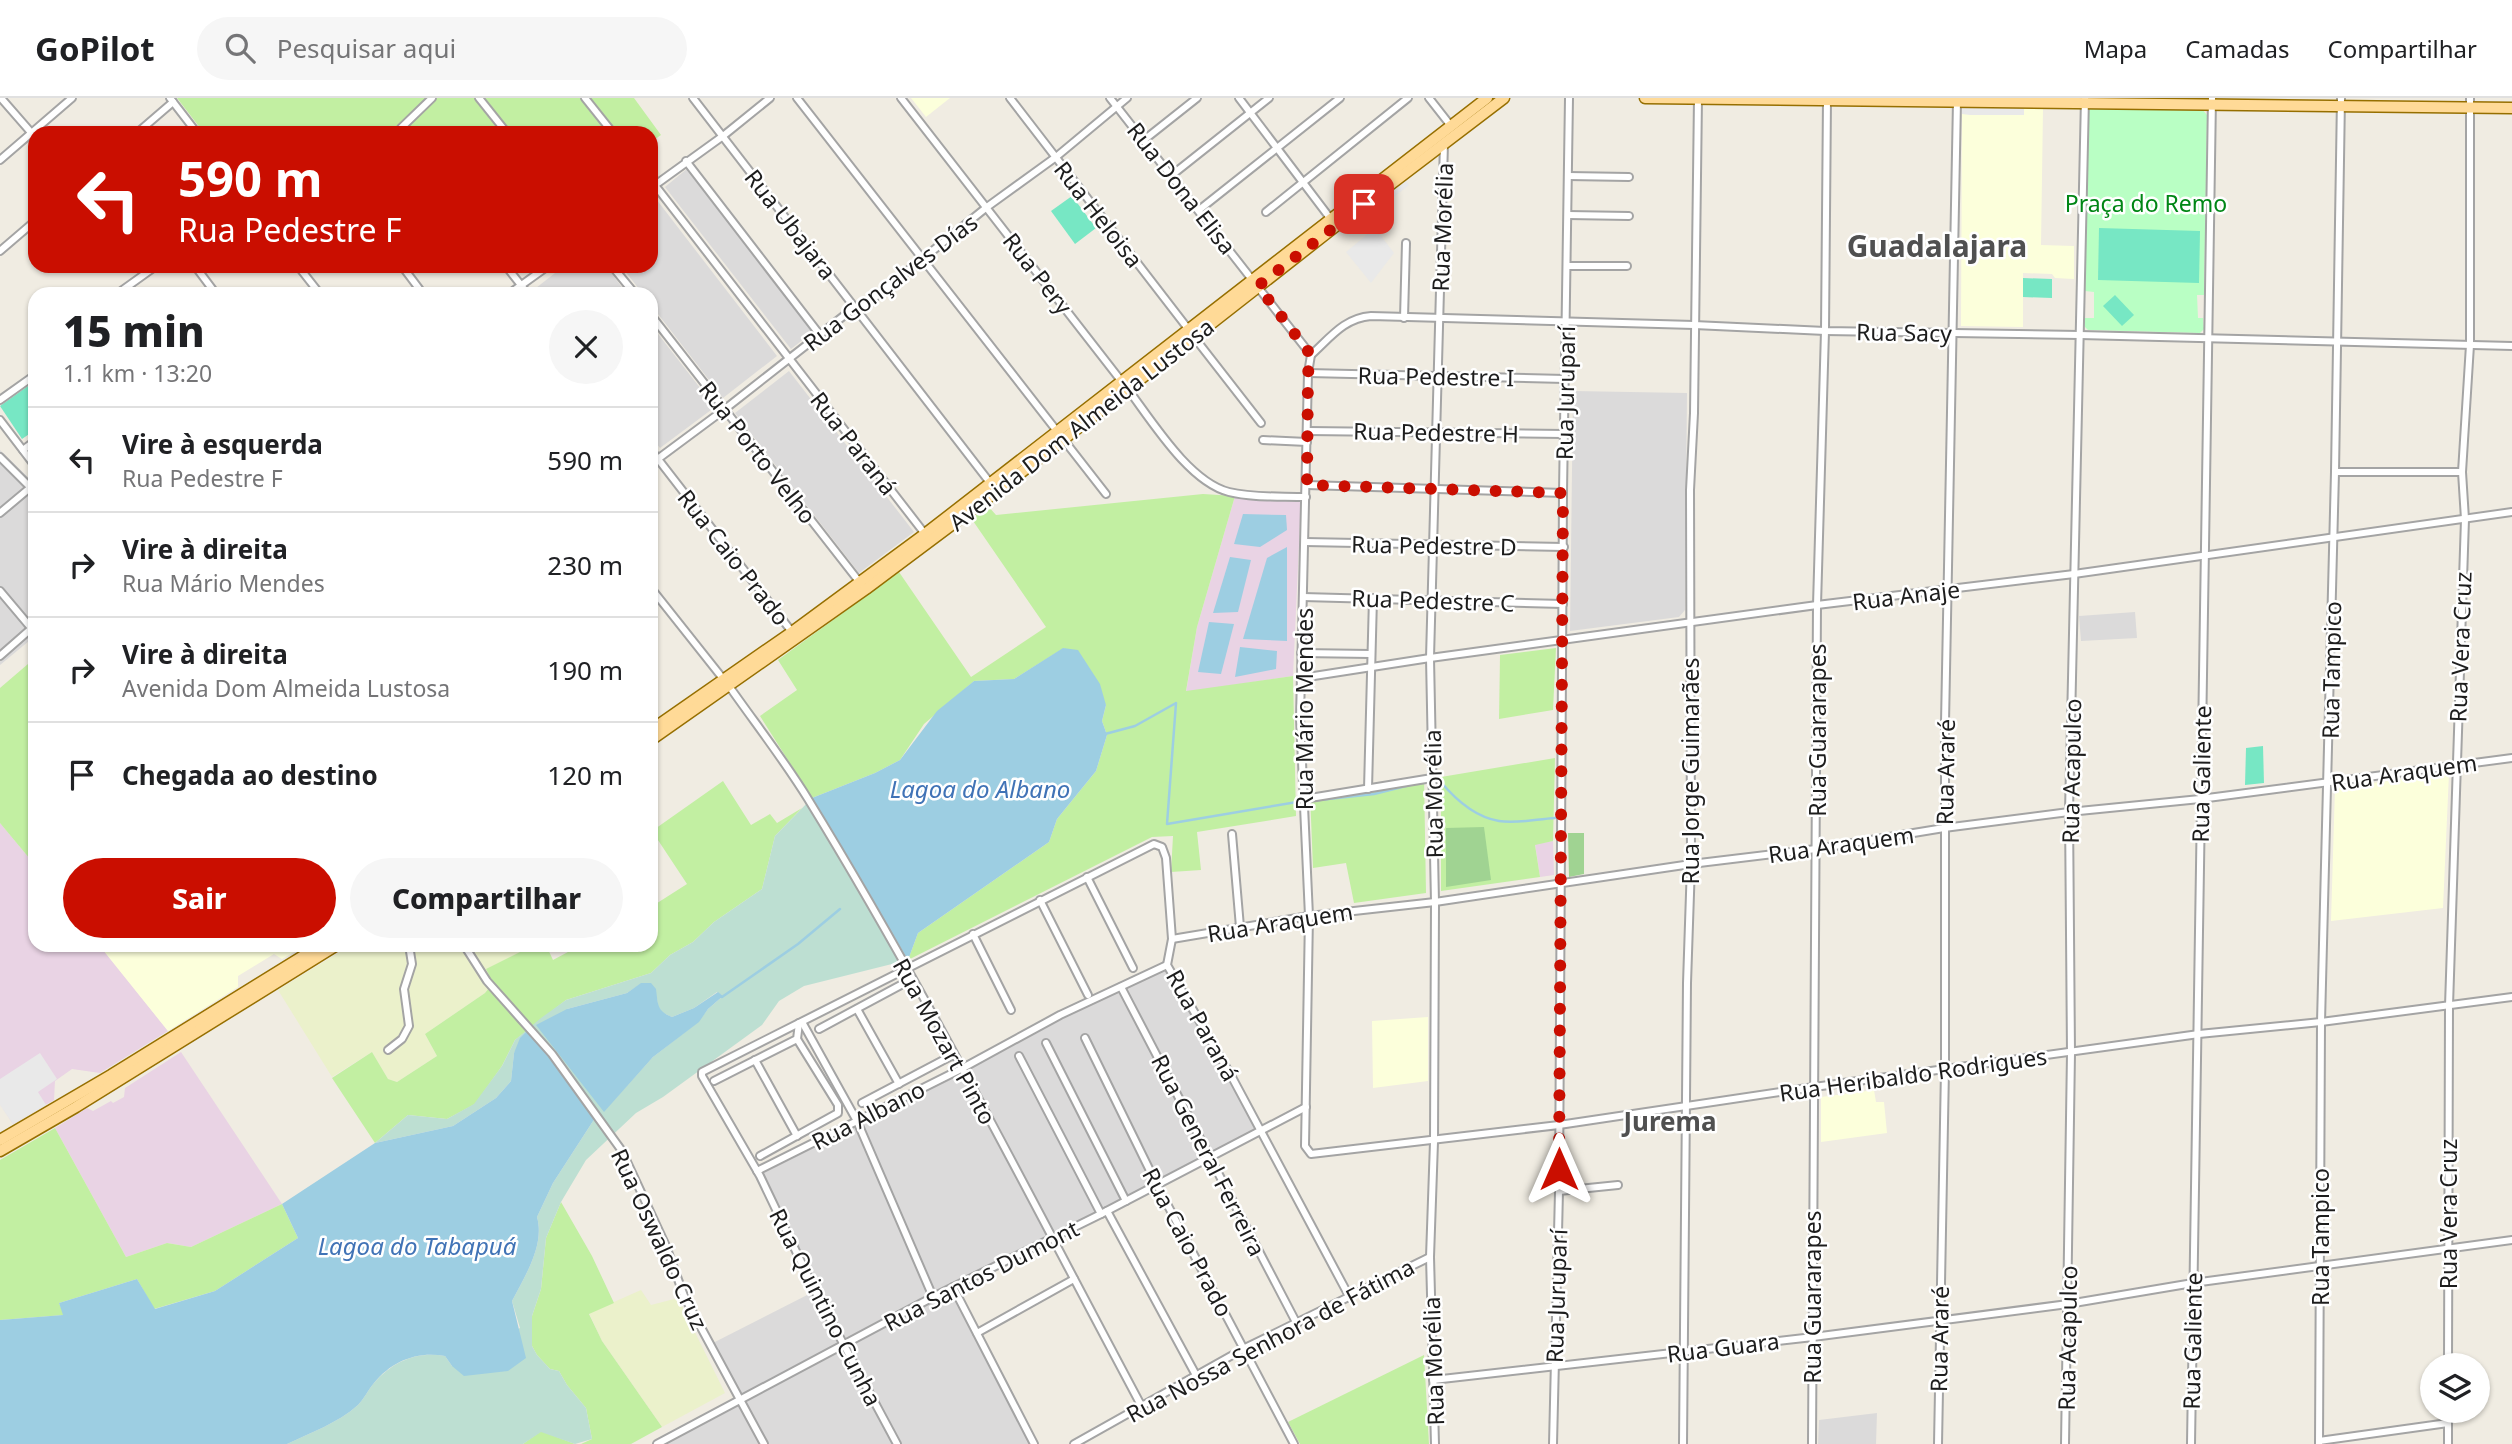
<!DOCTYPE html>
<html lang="pt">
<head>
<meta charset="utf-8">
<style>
  body { margin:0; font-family:"Noto Sans",sans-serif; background:#f6f6f6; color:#202124; height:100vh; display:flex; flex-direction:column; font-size:26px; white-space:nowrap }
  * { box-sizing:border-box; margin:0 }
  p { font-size:23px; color:#757577 }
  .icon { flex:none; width:38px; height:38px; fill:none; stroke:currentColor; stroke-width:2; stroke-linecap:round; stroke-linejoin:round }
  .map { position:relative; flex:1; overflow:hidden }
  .drawer { position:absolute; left:28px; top:189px; width:630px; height:665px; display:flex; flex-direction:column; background:#fff; border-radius:21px; box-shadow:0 2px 5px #0004 }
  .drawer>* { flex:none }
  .top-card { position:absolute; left:28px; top:28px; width:630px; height:147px; border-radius:21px; box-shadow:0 2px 5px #0004; background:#ca0e00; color:#fff; overflow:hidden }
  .buttons { position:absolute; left:2420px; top:1255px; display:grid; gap:14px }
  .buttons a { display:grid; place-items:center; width:70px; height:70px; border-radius:50%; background:#fff; box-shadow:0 2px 5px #0004; font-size:35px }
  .pin { position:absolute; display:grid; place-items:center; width:60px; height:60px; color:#fff; margin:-30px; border-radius:14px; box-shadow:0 4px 10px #0006 }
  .me { position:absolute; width:77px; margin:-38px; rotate:0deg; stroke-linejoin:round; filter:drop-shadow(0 0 5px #0008) }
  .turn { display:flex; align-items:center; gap:24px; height:147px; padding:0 35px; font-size:32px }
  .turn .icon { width:91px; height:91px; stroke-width:2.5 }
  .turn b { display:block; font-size:49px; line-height:60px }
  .round { display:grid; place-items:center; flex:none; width:74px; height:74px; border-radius:37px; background:#f6f6f6 }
  .overview { display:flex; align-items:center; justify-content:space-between; height:119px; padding:0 35px }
  h1 { font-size:42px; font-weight:800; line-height:52px }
  .button { display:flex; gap:14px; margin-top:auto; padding:14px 35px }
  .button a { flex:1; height:80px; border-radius:42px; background:#ca0e00; color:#fff; font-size:28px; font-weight:800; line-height:80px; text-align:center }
  .button a+a { background:#f6f6f6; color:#202124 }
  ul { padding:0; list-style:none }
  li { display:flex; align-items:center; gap:21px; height:105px; padding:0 35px; border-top:2px solid #e0e0e0 }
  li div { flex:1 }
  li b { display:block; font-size:26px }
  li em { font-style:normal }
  header { display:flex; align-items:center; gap:42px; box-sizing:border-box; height:98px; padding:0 35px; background:#fff; border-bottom:2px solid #e0e0e0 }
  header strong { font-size:33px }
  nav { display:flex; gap:38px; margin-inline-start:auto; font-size:24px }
  .search { width:490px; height:63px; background:#f6f6f6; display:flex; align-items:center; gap:18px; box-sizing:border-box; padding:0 24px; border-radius:38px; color:#757577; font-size:26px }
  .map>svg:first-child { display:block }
</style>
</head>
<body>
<header>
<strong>GoPilot</strong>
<div class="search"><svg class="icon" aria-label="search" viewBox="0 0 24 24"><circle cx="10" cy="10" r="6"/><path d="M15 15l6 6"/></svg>Pesquisar aqui</div>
<nav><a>Mapa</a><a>Camadas</a><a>Compartilhar</a></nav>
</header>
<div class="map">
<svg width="2512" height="1346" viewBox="0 0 2512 1346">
  <rect width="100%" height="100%" fill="#f0ece2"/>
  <g fill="#dbdada">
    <path d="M688 70 814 233 791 251 665 89Z"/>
    <path d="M653 97 777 258 723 300 651 207V196H643L621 168H651Z"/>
    <path d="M564 168H606L627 196H541L536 190Z"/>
    <path d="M651 227 715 309 660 350 651 338Z"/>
    <path d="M789 273 914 434 859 475 735 315Z"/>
    <path d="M1573 293 1687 295 1685 512 1679 519 1570 533Z"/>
    <path d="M0 352 35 386V538L0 567Z"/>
    <path d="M2135 514 2137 540 2081 543 2079 518Z"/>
    <path d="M1167 867 1261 1033 953 1189 1034 1346H657L740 1303 709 1247 815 1193 757 1073 1060 917Z"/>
    <path d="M1877 1315 1876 1346H1818L1819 1322Z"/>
  </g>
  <g fill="#e9d3e4">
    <path d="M1235 398 1301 402 1293 578 1186 594 1197 529Z"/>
    <path d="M0 725 35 767V847H99L168 933 100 975 72 971 55 983 54 1002 13 1026 0 1006Z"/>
    <path d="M1553 743 1554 777 1540 779 1535 746Z"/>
    <path d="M181 954 282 1106 191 1149 167 1145 126 1159 55 1030 87 1010 93 1013 111 1003 113 1005 124 999 125 990Z"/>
  </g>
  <g fill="#fcffdb">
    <path d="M911 0H950L926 19Z"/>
    <path d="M2024 10 2043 11 2041 147 2074 148V181L2055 180 2052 176 2023 175V229L1961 228 1962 16 2024 17Z"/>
    <path d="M2449 675 2443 810 2331 823 2335 690Z"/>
    <path d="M99 847H291L296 853 282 861 274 856 238 878V889L168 933Z"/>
    <path d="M1428 919V983L1373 990 1372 923Z"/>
    <path d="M1874 992 1876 1004H1884L1887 1035 1821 1044V999Z"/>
  </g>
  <g fill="#ebf1cb">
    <path d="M351 847H534L487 871 493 885 485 895 425 936 437 958 397 984 388 981 372 954 332 979 278 892Z"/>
    <path d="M641 1192 651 1207 678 1200 725 1295 662 1329 602 1243 589 1215Z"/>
  </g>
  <g fill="#c2efa2">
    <path d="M177 0H634L661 37 651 44V35H204Z"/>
    <path d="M1203 396 1235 398 1197 529 1186 593 1293 578 1296 718 1197 734 1201 772 1171 774 1173 738 1152 739 908 862 918 835 1049 744 1057 721 1096 673 1107 637 1102 623 1106 607 1064 550 1014 581 974 583 924 626 900 662 875 675 812 700 760 618 797 592 778 562 899 474 971 579 1046 529 971 420 988 408 996 417Z"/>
    <path d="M1556 550 1553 612 1499 621 1500 557Z"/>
    <path d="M35 560V767L0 725V590Z"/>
    <path d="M1555 660 1553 743 1535 747 1540 779 1441 793V679Z"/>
    <path d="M1424 677 1426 795 1354 805 1346 765 1313 770 1310 696Z"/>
    <path d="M723 683 751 727 770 716 777 725 802 710 775 738 762 791 714 824 693 844 670 857 651 875 566 902 515 942 502 968 475 1006 447 1021 408 1017 375 1045 332 980 372 954 388 981 397 984 437 958 425 936 485 895 493 885 486 871 534 847H546L553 862 581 847H651V809L687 786 652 733Z"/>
    <path d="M55 1030 126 1159 167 1145 191 1149 282 1106 298 1140 215 1193 154 1211 137 1181 59 1205 64 1217 0 1222V1062Z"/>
    <path d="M561 1104 592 1158 614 1205 589 1216 602 1243 662 1329 631 1346H581L592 1341 586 1310 567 1287 559 1273 550 1271 537 1257 532 1248V1218L541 1191 546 1140Z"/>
    <path d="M1424 1257 1429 1346H1300L1288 1324Z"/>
    <path d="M541 1333 575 1346H523Z"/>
  </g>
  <g fill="#a0d392">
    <path d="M1484 729 1491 782 1446 789V730Z"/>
    <path d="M1568 735H1584V776L1569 779Z"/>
  </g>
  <path fill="#bddfd2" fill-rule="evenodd" d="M812 700 908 862 804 888 779 903 762 927 663 999 636 1015 586 1062 561 1104 546 1140 541 1191 532 1218V1248L537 1257 550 1271 559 1273 567 1287 586 1310 592 1341 575 1346 541 1334 523 1346H287C310 1335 338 1325 358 1307 364 1301 368 1292 374 1285 393 1263 417 1253 445 1258L452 1268 520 1230 512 1203C525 1178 545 1147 537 1119L553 1085 595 1020 529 931 514 955 511 983 496 1000 453 1028 375 1045 408 1017 447 1021 474 1006 502 968 515 942 541 920 566 902 651 875 670 857 693 844 714 824 762 791 775 738ZM642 885 657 900C657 912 662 915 672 919L694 910 717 894 723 898 708 911 698 924 653 959 604 1013 567 911 627 895Z"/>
  <path fill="#b9ffc4" d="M2091 9 2202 11 2207 17 2204 197H2197L2198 220H2203L2204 231 2200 235 2088 232 2084 228V220H2094V194L2085 193 2088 14Z"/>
  <g fill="#77e7c4">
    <path d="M1072 98 1096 130 1075 146 1051 113Z"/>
    <path d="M2099 130 2200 133 2199 185 2098 182Z"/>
    <path d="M2023 180 2052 181V200L2023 199Z"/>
    <path d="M2115 197 2134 217 2122 228 2103 208Z"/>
    <path d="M35 283V332L22 341 0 308Z"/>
    <path d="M2263 648 2264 685 2245 687 2246 650Z"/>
  </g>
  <g fill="#e9e9e9">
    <path d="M1962 9 2024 10V17H1970L1962 16Z"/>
    <path d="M1404 80 1409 87 1355 130 1350 123Z"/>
    <path d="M1375 130 1394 155 1371 185 1346 154Z"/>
    <path d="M40 955 57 981 38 994 46 1007 13 1026 0 1007V981Z"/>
  </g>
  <g fill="#9dcee2">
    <path d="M1243 416 1286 417 1287 432 1260 449 1234 446Z"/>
    <path d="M1287 449V543L1243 541 1267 460Z"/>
    <path d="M1230 459 1251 462 1238 514 1213 515Z"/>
    <path d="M1209 524 1234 526 1221 576 1198 574Z"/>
    <path d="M1240 549 1277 553 1276 571 1235 579Z"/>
    <path d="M1063 550 1078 552 1100 586 1106 607 1102 623 1107 637 1096 673 1057 721 1049 744 918 835 908 862 812 700 875 675 900 662 937 613 974 583 1014 581Z"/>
    <path d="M641 885H651L656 891C658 907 657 913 672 919L694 910 718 894 723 898 708 911 699 924 653 959 604 1014 536 927 567 911 627 895Z"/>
    <path d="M529 931 595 1020 553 1085 537 1119C545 1147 525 1178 512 1203L526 1260 508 1273 464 1278 452 1268 445 1258C417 1253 392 1263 374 1285 368 1292 364 1301 358 1307 338 1325 310 1335 287 1346H0V1222L63 1217 59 1205 137 1181 155 1211 215 1193 298 1140 282 1106 375 1045 453 1028 496 1000 511 983 514 955 520 940Z"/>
  </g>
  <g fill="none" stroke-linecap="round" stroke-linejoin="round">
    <g stroke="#9dcee2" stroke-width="2.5">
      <path d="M1105 636 1135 628 1176 605 1167 726 1297 704"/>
      <path d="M1440 683C1455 701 1474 719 1499 723 1517 726 1537 721 1555 720"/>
      <path d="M1310 703 1374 696 1418 685"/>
      <path d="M722 899 798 846 840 811"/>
    </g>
    <defs>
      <g id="street">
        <path d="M1 0 35 39"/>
        <path d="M170 0 197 35"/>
        <path d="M479 0 507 35"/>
        <path d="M585 0 613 35"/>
        <path d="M693 0 991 386"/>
        <path d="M797 0 1106 396"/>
        <path d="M901 0 1122 284"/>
        <path d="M1010 0 1189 232"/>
        <path d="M1110 0 1311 257 1308 275 1300 620 1309 818 1305 1048 1311 1056 1559 1027 1814 989 2199 936 2321 924 2512 899"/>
        <path d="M1239 0 1333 124"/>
        <path d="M1429 0 1451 28"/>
        <path d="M137 35 173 4"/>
        <path d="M403 35 401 30 432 0"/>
        <path d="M1144 42 1197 0"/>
        <path d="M0 62 72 0"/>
        <path d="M686 63 820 237"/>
        <path d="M1172 77 1269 0"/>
        <path d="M1568 78 1629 79"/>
        <path d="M651 82 925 436"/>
        <path d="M651 90 723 38 770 0"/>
        <path d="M1199 112 1340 0"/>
        <path d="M1266 114 1408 0"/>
        <path d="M1568 117 1629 118"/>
        <path d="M0 153 35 123"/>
        <path d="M195 168 216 196"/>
        <path d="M298 168 320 196"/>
        <path d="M402 168 423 196"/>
        <path d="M506 168 528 196"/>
        <path d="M612 168 635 196"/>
        <path d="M1567 168H1627"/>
        <path d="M117 196 156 168"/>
        <path d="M509 196 548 168"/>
        <path d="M651 217 861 486"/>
        <path d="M1404 220 1406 145"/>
        <path d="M1194 239 1261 325"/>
        <path d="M1311 257C1330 240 1344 220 1371 218L1694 227 1825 233 2080 237 2512 248"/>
        <path d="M1308 275 1565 281"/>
        <path d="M1127 290C1152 323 1189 384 1229 394 1253 400 1281 398 1306 399"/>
        <path d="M0 302 35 277"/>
        <path d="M0 322 35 368"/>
        <path d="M1307 333 1564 336"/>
        <path d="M1263 342 1307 344"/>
        <path d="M23 352 35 343"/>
        <path d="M651 352 792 534"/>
        <path d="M0 359 35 394"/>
        <path d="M651 366 725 311 855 209 864 208 987 109 1056 59 1127 0"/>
        <path d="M2335 374H2462"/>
        <path d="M1307 387 1563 395"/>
        <path d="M0 415 31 389"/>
        <path d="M1305 444 1564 449"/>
        <path d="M651 490 724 582"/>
        <path d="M0 493 32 531"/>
        <path d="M1303 499 1563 506"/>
        <path d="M1301 555 1371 556"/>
        <path d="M0 558 33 529"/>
        <path d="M1301 580 1430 560 1817 507 2074 476 2512 414"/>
        <path d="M729 588C755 625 784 662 808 701 929 898 1033 1105 1142 1309"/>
        <path d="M1368 691 1373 500"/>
        <path d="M1304 701 1432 680"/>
        <path d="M1232 736 1240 829"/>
        <path d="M1087 779 1133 870"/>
        <path d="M1040 802 1088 897"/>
        <path d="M973 836 1011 912"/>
        <path d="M1172 841 1309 818 1435 804 1691 766 1816 751 1944 730 2069 714 2200 701 2512 660"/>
        <path d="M298 847 305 856"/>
        <path d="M464 847 487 883 552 956 622 1053 666 1148 684 1198 764 1346"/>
        <path d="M1121 889 1297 1226"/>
        <path d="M857 911 899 986"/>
        <path d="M802 924 857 1023 933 1199"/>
        <path d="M819 931 912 881"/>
        <path d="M1085 940 1157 1087 1294 1346"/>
        <path d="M1046 945 1126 1103"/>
        <path d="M388 952 402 941 409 928 404 891 412 866 409 847"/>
        <path d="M1019 958 1101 1116"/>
        <path d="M755 962 797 1038"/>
        <path d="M714 983 797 941 799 925"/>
        <path d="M862 1005 953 957"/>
        <path d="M760 1058 838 1015V1007L797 941"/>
        <path d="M757 1073 961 971 1060 917 1167 867"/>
        <path d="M1559 1093 1618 1087"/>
        <path d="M1107 1113 1197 1279"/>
        <path d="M953 1189 1034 1346"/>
        <path d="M977 1235 1074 1181"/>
        <path d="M2448 1267 2449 908 2465 421 2462 374 2470 247V0"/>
        <path d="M1433 1282 1813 1239 2068 1206 2193 1185 2512 1142"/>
        <path d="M2319 1343 2448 1325"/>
        <path d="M657 1346 933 1199 1101 1116 1306 1009"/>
        <path d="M897 1346 815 1193 760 1078 702 978V974L1154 746 1162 749 1166 760 1172 841 1167 867 1233 981 1349 1198"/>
        <path d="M1074 1346 1245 1250 1430 1159"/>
        <path d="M1435 1346 1430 1159 1434 1044 1435 804 1430 560 1444 45"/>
        <path d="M1553 1346 1559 1093 1563 395 1569 0"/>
        <path d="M1683 1346 1687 885 1691 766 1690 392 1694 315 1698 0"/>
        <path d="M1812 1346 1817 507 1825 233 1827 1"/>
        <path d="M1938 1346 1945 971V625L1957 3"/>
        <path d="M2065 1346 2071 955 2069 714 2085 0"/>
        <path d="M2191 1346 2212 0"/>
        <path d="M2319 1346 2321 924 2335 374 2341 0"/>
        <path d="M2448 1346V1312"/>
      </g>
      <g id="primary">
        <path d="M1645 0 2512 10"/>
        <path d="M651 632 792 534 925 436 1487 0"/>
        <path d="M651 642 866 491 1005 387 1336 128 1504 0"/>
        <path d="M0 1042 111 977 321 847"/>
        <path d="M0 1053 76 1009 337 847"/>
      </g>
    </defs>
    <use href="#street" stroke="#a4a4a4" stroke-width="10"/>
    <use href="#primary" stroke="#966f00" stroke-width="13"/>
    <use href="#street" stroke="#fff" stroke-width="6"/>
    <use href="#primary" stroke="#ffda97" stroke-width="10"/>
  </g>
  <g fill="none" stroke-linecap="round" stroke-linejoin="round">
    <path stroke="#ca0e00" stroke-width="12" stroke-dasharray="0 21.6" d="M1364 106 1258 188 1311 257 1308 275 1307 387 1563 395 1559 1071"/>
  </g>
  <g text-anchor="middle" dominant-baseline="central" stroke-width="5" stroke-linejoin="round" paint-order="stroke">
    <g font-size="23" fill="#1d1d1d" stroke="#fff">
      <text transform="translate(1182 90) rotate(52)">Rua Dona Elisa</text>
      <text transform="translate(1099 116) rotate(52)">Rua Heloisa</text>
      <text transform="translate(791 126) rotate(52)">Rua Ubajara</text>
      <text transform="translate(1442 129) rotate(-88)">Rua Morélia</text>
      <text transform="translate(1038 175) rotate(52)">Rua Pery</text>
      <text transform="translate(890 184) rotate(-37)">Rua Gonçalves Días</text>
      <text transform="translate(1904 234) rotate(1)">Rua Sacy</text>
      <text transform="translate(1436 278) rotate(1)">Rua Pedestre I</text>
      <text transform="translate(1565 295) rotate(-89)">Rua Juruparí</text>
      <text transform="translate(1081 326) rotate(-38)">Avenida Dom Almeida Lustosa</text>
      <text transform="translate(1436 334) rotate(1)">Rua Pedestre H</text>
      <text transform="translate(854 345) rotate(52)">Rua Paraná</text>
      <text transform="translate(758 354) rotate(52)">Rua Porto Velho</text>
      <text transform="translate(1434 447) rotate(1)">Rua Pedestre D</text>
      <text transform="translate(734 459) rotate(52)">Rua Caio Prado</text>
      <text transform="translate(1906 497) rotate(-7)">Rua Anaje</text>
      <text transform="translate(1433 502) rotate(2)">Rua Pedestre C</text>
      <text transform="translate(2460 549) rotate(-88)">Rua Vera Cruz</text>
      <text transform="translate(2331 572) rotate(-89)">Rua Tampico</text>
      <text transform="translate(1304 611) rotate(-90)">Rua Mário Mendes</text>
      <text transform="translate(1817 632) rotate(-90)">Rua Guararapes</text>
      <text transform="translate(1690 673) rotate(-90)">Rua Jorge Guimarães</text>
      <text transform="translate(2071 673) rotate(-89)">Rua Acapulco</text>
      <text transform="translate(1945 674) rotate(-89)">Rua Araré</text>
      <text transform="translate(2404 674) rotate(-8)">Rua Araquem</text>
      <text transform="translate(2201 676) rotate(-89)">Rua Galiente</text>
      <text transform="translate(1433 696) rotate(-91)">Rua Morélia</text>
      <text transform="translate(1841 746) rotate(-8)">Rua Araquem</text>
      <text transform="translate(1280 824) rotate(-9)">Rua Araquem</text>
      <text transform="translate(1203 927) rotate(61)">Rua Paraná</text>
      <text transform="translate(945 943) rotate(61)">Rua Mozart Pinto</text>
      <text transform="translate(1913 976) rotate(-8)">Rua Heribaldo Rodrigues</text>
      <text transform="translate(868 1017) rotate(-27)">Rua Albano</text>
      <text transform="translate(1209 1057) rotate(63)">Rua General Ferreira</text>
      <text transform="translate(2448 1116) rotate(-90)">Rua Vera Cruz</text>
      <text transform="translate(2320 1139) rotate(-90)">Rua Tampico</text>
      <text transform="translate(660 1141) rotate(65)">Rua Oswaldo Cruz</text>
      <text transform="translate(1188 1144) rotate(62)">Rua Caio Prado</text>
      <text transform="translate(981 1177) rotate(-27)">Rua Santos Dumont</text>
      <text transform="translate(1556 1198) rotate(-88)">Rua Juruparí</text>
      <text transform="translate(1812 1199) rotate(-90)">Rua Guararapes</text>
      <text transform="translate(826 1209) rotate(63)">Rua Quintino Cunha</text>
      <text transform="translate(2067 1240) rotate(-89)">Rua Acapulco</text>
      <text transform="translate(1939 1241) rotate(-89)">Rua Araré</text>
      <text transform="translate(1270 1242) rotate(-28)">Rua Nossa Senhora de Fátima</text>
      <text transform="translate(2192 1243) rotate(-89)">Rua Galiente</text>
      <text transform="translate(1723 1249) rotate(-7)">Rua Guara</text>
      <text transform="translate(1433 1263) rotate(-92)">Rua Morélia</text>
    </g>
    <g font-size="23" fill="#008615" stroke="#fff">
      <text x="2146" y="105">Praça do Remo</text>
    </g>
    <g font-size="24" font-style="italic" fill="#4073b6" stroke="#fff">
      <text x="980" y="690">Lagoa do Albano</text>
      <text x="417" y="1147">Lagoa do Tabapuá</text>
    </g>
    <g font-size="26" font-weight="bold" fill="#505050" stroke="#fff">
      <text x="1670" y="1023">Jurema</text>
    </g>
    <g font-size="30" font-weight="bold" fill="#505050" stroke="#fff">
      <text x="1937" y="147">Guadalajara</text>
    </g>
  </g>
</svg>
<div class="buttons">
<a><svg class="icon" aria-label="layers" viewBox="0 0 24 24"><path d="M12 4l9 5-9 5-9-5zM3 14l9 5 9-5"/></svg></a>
</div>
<div class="pin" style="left:1364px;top:106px;background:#d93025"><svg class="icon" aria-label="arrive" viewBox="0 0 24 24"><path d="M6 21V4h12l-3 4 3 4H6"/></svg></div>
<svg class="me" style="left:1559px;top:1071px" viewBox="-20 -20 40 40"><path d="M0-17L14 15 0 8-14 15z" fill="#ca0e00" stroke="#fff" stroke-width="4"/></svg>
<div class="top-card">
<div class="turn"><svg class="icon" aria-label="left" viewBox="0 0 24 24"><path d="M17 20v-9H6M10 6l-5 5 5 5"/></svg><div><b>590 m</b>Rua Pedestre F</div></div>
</div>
<section class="drawer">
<div class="overview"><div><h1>15 min</h1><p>1.1 km · 13:20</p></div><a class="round"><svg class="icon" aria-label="close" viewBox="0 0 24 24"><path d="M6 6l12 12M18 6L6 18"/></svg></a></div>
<ul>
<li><svg class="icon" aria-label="left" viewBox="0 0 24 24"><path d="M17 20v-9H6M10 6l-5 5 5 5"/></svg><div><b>Vire à esquerda</b><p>Rua Pedestre F</p></div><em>590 m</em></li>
<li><svg class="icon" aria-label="right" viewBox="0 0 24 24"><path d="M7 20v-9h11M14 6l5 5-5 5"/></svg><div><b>Vire à direita</b><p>Rua Mário Mendes</p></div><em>230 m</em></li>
<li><svg class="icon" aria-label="right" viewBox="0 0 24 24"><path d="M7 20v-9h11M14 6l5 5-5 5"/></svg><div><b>Vire à direita</b><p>Avenida Dom Almeida Lustosa</p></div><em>190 m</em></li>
<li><svg class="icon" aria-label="arrive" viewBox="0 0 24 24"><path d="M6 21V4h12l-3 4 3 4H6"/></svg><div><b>Chegada ao destino</b></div><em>120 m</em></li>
</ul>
<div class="button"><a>Sair</a><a>Compartilhar</a></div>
</section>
</div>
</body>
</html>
